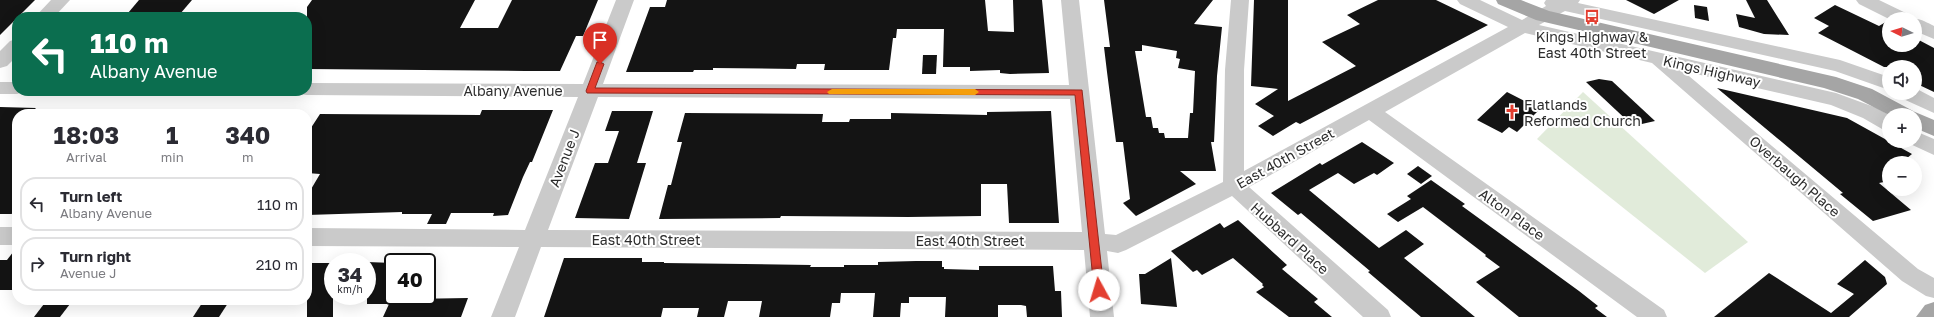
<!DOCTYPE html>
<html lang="en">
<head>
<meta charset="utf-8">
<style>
  body { margin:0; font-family:"Golos Text",sans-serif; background:#f2f2f3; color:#2b2b33; height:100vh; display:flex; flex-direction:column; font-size:15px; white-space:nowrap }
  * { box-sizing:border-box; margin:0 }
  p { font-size:13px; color:#7c7c81 }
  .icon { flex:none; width:22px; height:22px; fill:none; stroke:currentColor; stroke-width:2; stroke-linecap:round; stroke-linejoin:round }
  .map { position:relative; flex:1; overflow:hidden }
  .panel { position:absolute; left:12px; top:109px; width:300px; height:196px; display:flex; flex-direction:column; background:#fff; border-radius:16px; box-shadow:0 4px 16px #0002 }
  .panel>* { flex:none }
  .banner { position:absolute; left:12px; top:12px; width:300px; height:84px; border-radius:16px; box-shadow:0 4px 16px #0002; background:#0b6e4f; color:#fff; overflow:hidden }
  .needle { width:26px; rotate:275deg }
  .fabs { position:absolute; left:1882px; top:12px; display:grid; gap:8px }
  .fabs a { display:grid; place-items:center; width:40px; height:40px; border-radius:50%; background:#fff; box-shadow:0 4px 16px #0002; font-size:20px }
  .speed { position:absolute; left:324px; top:253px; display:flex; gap:8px; font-size:20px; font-weight:700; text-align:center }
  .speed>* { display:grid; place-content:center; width:52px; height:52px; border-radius:50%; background:#fff; box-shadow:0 4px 16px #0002; line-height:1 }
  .speed small { font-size:10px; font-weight:400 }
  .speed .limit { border:2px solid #111; border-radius:6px; background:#fff; color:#111 }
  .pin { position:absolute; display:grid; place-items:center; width:34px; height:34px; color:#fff; margin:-41px -17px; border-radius:50% 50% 50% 0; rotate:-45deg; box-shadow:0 0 4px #0007 }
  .pin .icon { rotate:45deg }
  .me { position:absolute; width:44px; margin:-22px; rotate:354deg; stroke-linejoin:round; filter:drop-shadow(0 0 3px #0008) }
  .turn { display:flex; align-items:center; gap:14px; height:84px; padding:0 12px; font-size:18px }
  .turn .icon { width:52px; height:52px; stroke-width:2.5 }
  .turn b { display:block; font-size:28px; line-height:34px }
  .eta { display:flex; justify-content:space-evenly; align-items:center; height:68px; text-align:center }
  .eta b { font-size:24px; font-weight:700; line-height:28px }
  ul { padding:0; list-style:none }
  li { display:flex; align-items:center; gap:12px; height:54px; margin:0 8px 6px; padding:0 4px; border:2px solid #e1e1e2; border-radius:16px }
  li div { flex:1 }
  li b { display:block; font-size:15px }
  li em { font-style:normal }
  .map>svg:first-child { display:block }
</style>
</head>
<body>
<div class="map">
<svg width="1934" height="317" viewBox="0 0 1934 317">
  <rect width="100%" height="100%" fill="#fff"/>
  <path fill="#e1ebda" d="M1583 92 1748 242 1705 273 1537 139Z"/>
  <g fill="#141414" fill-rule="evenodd">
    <path d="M0 0H35L0 35Z"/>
    <path d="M139 0H192L180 14 128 13Z"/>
    <path d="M312 0H475L460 28H498L512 0H598L583 36H576L560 71H525L307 69V7Z"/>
    <path d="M667 0H985L988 31 1014 32 1013 0H1042L1049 73 1010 74 1000 73V70L970 71V67H943L944 29H897L896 38H893L889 70H824L825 64H797L796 69 713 68V70H694L693 72H626L650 7H665Z"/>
    <path d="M1104 0H1213L1194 24 1222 27 1217 76 1214 142H1211L1216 171H1180L1196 184 1136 216 1123 203 1130 199 1123 142H1116L1107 72 1104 47H1110ZM1142 45 1177 51 1176 58 1180 59 1178 68 1195 71 1193 113H1190L1188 138H1165L1164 133H1159L1158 128H1153L1151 117H1146L1135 51H1142Z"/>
    <path d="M1254 0H1288V101L1356 66 1322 42 1360 24 1347 15 1378 0H1436L1488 25 1300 124 1296 122 1273 136 1258 126 1274 116 1255 104 1278 89 1251 86Z"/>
    <path d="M1626 0H1679L1654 14Z"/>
    <path d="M1746 0H1767L1789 35 1764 34 1739 27 1736 14 1755 18Z"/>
    <path d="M1694 5 1707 7 1709 21 1695 18Z"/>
    <path d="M1835 5 1879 26 1889 20V45H1915V38L1934 48V92L1915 83V67H1884L1818 33 1829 26 1814 18Z"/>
    <path d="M923 55H937L936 74H922Z"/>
    <path d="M1599 79 1612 81 1655 121 1633 126 1586 82Z"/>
    <path d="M1717 88 1847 118 1912 154 1901 163H1889L1888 174 1889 181 1879 183 1911 210 1873 221 1840 194 1843 193Z"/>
    <path d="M1507 92 1540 109 1517 132 1509 127 1502 133 1477 120Z"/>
    <path d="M0 107 36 108 30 114H17V213L11 214H0Z"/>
    <path d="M482 110H553L532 162H530L523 177 508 215 493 216 494 213H451L446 224H427L432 214H402V212L307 215V196L320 174 307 173V134L320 114 480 115Z"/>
    <path d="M612 111H653L637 163H646L629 219 575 218 595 163H608L619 131H605Z"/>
    <path d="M1051 111 1059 223H1009L1007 184H981V216L908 217 781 216 780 218 659 219 668 185H671L682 142H677L685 113 823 114 822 122H849L850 119H891V113L987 115V112Z"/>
    <path d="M1362 142 1394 163 1377 175 1374 173 1354 184 1338 173 1309 190 1379 248 1406 230 1424 244 1404 258 1475 317H1421L1368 272 1370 271 1301 213 1298 215 1271 193 1320 163 1322 165Z"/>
    <path d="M1418 166 1432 176 1421 184 1407 174Z"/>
    <path d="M1431 180 1465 204 1462 206 1579 291 1598 306 1595 308 1607 317H1519L1476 282 1500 267 1485 256 1486 255 1423 207 1398 222 1387 214 1411 199 1407 196Z"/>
    <path d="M1238 220 1287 265 1282 269 1318 299 1314 302 1332 317H1289L1256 292 1264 287 1262 285 1263 284 1233 258 1202 275 1197 270 1193 272 1171 251 1220 223 1224 228Z"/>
    <path d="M17 247V290H0V260H7Z"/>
    <path d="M564 258H642V262H664V263L811 265 810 267H844V265H878V262L916 261H942V267H944V269L979 270V266H1053L1055 291H1061L1062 317H1027L1026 306 1021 305H998V317H945L946 297H909V303H901L900 317H873L875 293H841L840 303H832L830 317H759L762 301H728L724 317H697L699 308H663L661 317H544Z"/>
    <path d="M1171 258 1177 307 1141 304 1139 274H1145Z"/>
    <path d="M1865 260 1885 277 1887 284 1849 317H1714L1769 273 1831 313 1854 294 1837 284Z"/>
    <path d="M367 262 393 263V296H411L410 299 468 298 461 317H383L389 304H367Z"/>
    <rect x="307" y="263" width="26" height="54"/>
    <path d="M47 300H73L60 317H34Z"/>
    <path d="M204 300H230L219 317H193Z"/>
  </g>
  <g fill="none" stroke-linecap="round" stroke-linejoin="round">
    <g fill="#cacaca" fill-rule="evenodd">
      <path d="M51 0H70L54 17H35Z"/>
      <path d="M616 0H634L603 84 1069 85 1061 0H1079L1105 234 1116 235 1223 182 1225 70 1231 0H1249L1244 70V171L1508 27 1460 4 1457 0H1480L1522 20 1546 6 1544 3 1546 0H1580L1578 3 1840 60 1889 77V90L1835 71 1565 11 1539 25 1836 93 1877 108 1889 115V131L1882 129 1863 118 1831 105 1683 71 1918 269 1934 278V298L1926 296 1902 281 1652 63 1525 33 1385 112 1664 310 1667 317H1637L1369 120 1249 187 1388 310 1391 317H1363L1232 196 1126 250 1118 253 1107 251 1114 317H1090L1084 250 541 247 515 317H491L519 247 307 246V228L525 230 578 97 307 95 300 94 298 91H307V83L583 84ZM598 97 1070 99 1082 232 548 230Z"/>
      <path d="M1856 0H1879L1910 15 1913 19C1920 18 1927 23 1934 26V39L1915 31V19H1889L1859 4Z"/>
      <path d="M17 39V56L7 66 0 68V51L10 41Z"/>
      <path d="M0 82H17V91H25L17 94H0Z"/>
      <path d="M1915 88 1934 98V113L1901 98 1898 93H1915Z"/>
      <path d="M1915 131 1934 139V155L1908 143 1906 141H1915Z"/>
      <rect x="0" y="227" width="17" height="18"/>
    </g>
    <g fill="#a5a5a5" fill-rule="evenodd">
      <path d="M1496 0H1521L1549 11 1836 77 1872 89 1915 112 1934 120V136L1915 128V115H1889L1858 99 1824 88 1536 20 1498 4Z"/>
      <path d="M1934 302V317H1916L1925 305Z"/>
    </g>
  </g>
  <path fill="#e33e30" stroke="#94281f" d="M597 62H600L604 64 595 88 1082 90 1104 290 1099 294 1094 290 1075 95 587 93 586 91Z"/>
  <path fill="#f59e0b" d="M832 89H975L979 92 975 95 829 94 827 92Z"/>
  <defs>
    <symbol id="bus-bare" viewBox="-9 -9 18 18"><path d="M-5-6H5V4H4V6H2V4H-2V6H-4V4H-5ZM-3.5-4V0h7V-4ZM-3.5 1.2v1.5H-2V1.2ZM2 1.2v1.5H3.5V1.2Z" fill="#e33e30" stroke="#fff" stroke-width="2.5" paint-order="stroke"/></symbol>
    <symbol id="church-bare" viewBox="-9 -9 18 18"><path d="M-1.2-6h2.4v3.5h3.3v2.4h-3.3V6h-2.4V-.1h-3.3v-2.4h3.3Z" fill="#e33e30" stroke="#fff" stroke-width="2.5" paint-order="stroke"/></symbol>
  </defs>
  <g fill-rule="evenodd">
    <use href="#bus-bare" x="1581" y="6" width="22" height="22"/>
    <use href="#church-bare" x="1501" y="101" width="22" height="22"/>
  </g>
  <g text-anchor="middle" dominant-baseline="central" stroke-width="4" stroke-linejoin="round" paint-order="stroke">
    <g font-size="14" fill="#2d2d2d" stroke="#fff">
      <text x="1592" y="36">Kings Highway &amp;<tspan x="1592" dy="16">East 40th Street</tspan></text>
      <text x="1524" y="104" text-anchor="start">Flatlands<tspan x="1524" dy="16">Reformed Church</tspan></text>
    </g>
    <g font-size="14" fill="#2d2d2d" stroke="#fff">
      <text transform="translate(1712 71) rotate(13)">Kings Highway</text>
      <text x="513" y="90">Albany Avenue</text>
      <text transform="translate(564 158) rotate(-69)">Avenue J</text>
      <text transform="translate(1285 158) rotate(-29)">East 40th Street</text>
      <text transform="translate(1795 176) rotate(41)">Overbaugh Place</text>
      <text transform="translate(1512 214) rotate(36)">Alton Place</text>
      <text transform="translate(1290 238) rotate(42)">Hubbard Place</text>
      <text x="646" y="239">East 40th Street</text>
      <text x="970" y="240">East 40th Street</text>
    </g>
  </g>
</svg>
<div class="fabs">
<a><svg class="needle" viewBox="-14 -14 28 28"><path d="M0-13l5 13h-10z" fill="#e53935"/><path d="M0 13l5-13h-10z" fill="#7c7c81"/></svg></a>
<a><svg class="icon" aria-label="sound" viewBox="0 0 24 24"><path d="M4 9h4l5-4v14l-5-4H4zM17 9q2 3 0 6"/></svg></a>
<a>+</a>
<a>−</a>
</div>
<div class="speed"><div>34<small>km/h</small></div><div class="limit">40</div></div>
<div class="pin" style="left:600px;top:64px;background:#d93025"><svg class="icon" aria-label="arrive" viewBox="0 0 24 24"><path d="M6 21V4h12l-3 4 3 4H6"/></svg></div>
<svg class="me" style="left:1099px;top:290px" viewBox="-20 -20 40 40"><circle r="19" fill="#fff"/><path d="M0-13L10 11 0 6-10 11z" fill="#e33e30"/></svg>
<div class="banner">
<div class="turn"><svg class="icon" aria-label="left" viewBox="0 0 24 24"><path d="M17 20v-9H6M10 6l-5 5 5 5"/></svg><div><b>110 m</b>Albany Avenue</div></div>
</div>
<section class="panel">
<div class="eta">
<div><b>18:03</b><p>Arrival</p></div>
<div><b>1</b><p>min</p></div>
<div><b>340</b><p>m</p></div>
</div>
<ul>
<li><svg class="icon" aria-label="left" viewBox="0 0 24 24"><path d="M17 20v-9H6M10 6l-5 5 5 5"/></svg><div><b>Turn left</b><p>Albany Avenue</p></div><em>110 m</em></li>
<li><svg class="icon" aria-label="right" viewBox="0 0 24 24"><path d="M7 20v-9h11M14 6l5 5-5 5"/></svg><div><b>Turn right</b><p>Avenue J</p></div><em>210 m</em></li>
</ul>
</section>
</div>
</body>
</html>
